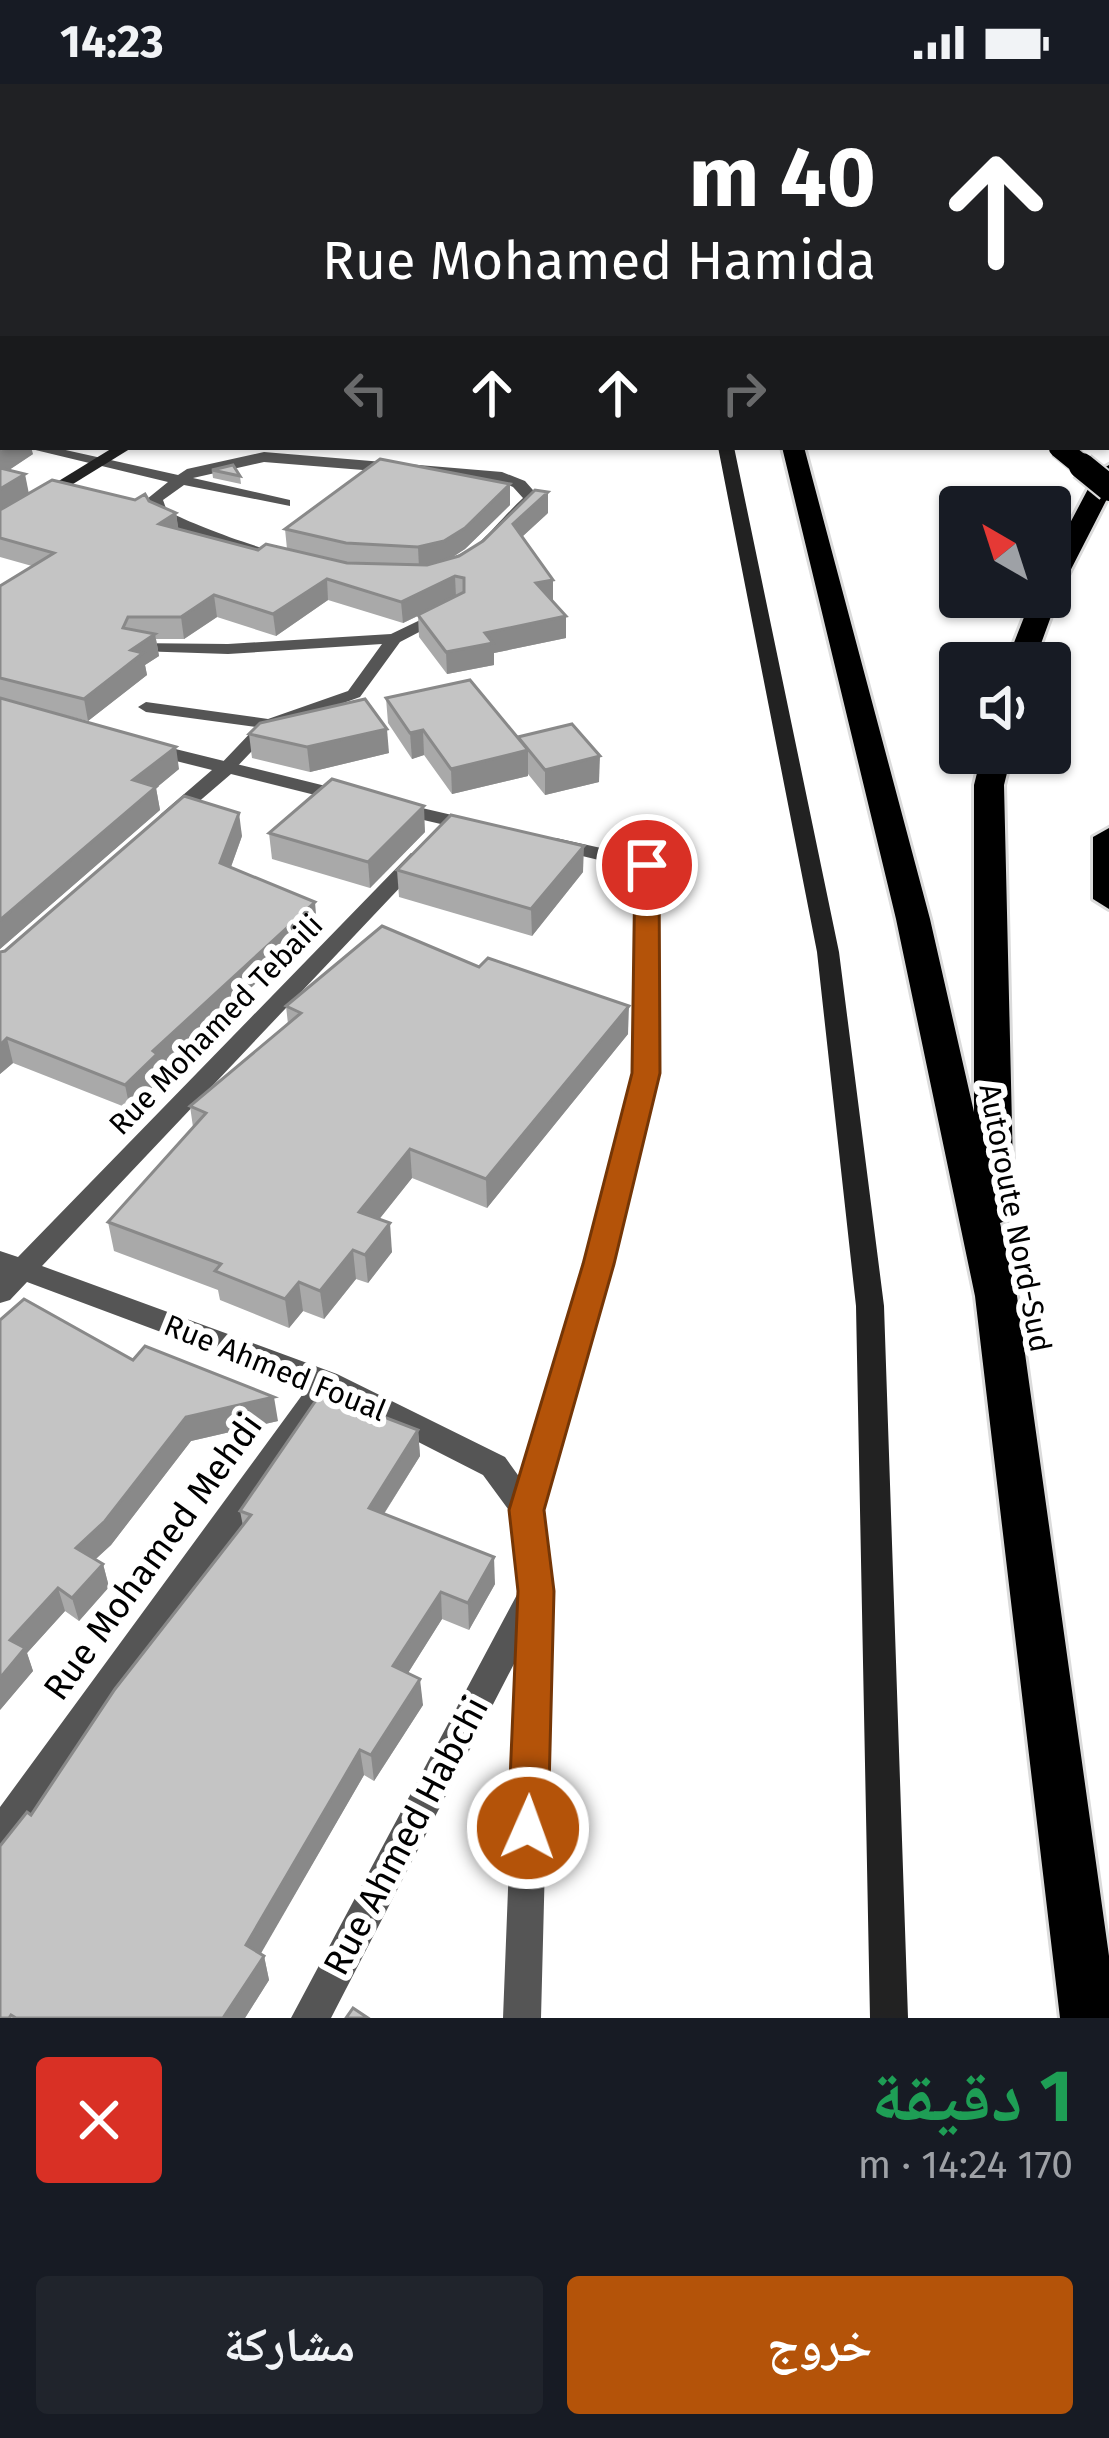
<!DOCTYPE html>
<html lang="ar">
<head>
<meta charset="utf-8">
<style>
  body { margin:0; font-family:"Fira Sans","Noto Naskh Arabic",sans-serif; background:#20242c; color:#f1f3f6; direction:rtl; height:100vh; display:flex; flex-direction:column; font-size:45px; white-space:nowrap }
  * { box-sizing:border-box; margin:0 }
  p { font-size:39px; color:#9ea1a6 }
  .icon { flex:none; width:66px; height:66px; fill:none; stroke:currentColor; stroke-width:2; stroke-linecap:round; stroke-linejoin:round }
  .map { position:relative; height:1934px; overflow:hidden; direction:ltr }
  .panel { display:flex; flex-direction:column; background:#171b24; flex:1 }
  .panel>* { flex:none }
  .guide { position:absolute; left:0px; top:0px; width:1110px; height:366px; box-shadow:0 3px 9px #0004; direction:rtl; background:#202124; color:#fff; overflow:hidden }
  .needle { width:78px; rotate:321deg }
  .tools { position:absolute; left:939px; top:402px; display:grid; gap:24px }
  .tools a { display:grid; place-items:center; width:132px; height:132px; border-radius:12px; background:#171b24; box-shadow:0 3px 9px #0004; font-size:60px }
  .pin { position:absolute; display:grid; place-items:center; width:102px; height:102px; color:#fff; margin:-51px; border:6px solid #fff; border-radius:50%; box-shadow:0 3px 12px #0007 }
  .me { position:absolute; width:132px; margin:-66px; rotate:2deg; stroke-linejoin:round; filter:drop-shadow(0 0 9px #0008) }
  .turn { display:flex; align-items:center; gap:42px; height:252px; padding:0 36px; font-size:54px }
  .turn .icon { width:156px; height:156px; stroke-width:2.5 }
  .turn b { display:block; font-size:84px; line-height:102px }
  .lanes { display:flex; align-items:center; height:114px; padding:0 36px; background:#0003; justify-content:center; gap:60px; direction:ltr }
  .lanes .off { opacity:.35 }
  .round { display:grid; place-items:center; flex:none; width:126px; height:126px; border-radius:12px; background:#20242c }
  .head { display:flex; align-items:center; justify-content:space-between; height:204px; padding:0 36px }
  h1 { font-size:72px; font-weight:700; line-height:90px; color:#1e9e55 }
  .button { display:flex; gap:24px; margin-top:auto; padding:24px 36px }
  .button a { flex:1; height:138px; border-radius:12px; background:#b45309; color:#fff; font-size:48px; font-weight:700; line-height:138px; text-align:center }
  .button a+a { background:#20242c; color:#f1f3f6 }
  .status { display:flex; justify-content:space-between; align-items:center; height:84px; padding:0 60px; background:#171b24; direction:ltr }
  .status svg { height:33px; fill:currentColor }
  .map>svg:first-child { display:block }
</style>
</head>
<body>
<div class="status"><b>14:23</b><svg viewBox="0 0 49 12"><path d="M0 12V9h3v3zM5 12V6h3v6zM10 12V3h3v9zM15 12V0h3v12zM26 1h20v11H26zM47 4h2v5h-2z"/></svg></div>
<div class="map">
<svg width="1109" height="1934" viewBox="0 0 1109 1934">
  <rect width="100%" height="100%" fill="#fff"/>
  <g fill="none" stroke-linecap="round" stroke-linejoin="round">
    <defs>
      <g id="motorway">
        <path d="M782 363H804L930 835 974 1028V701L982 669H1012L1004 701 1014 1126 1008 1136 1000 1139 1017 1212 1109 1872V1934H1060L975 1212 896 835Z"/>
        <path d="M1109 381V411L1063 501 1054 508 1058 513 1034 579H1006L1032 513H1050V477L1097 388Z"/>
        <path d="M1109 744V825L1093 815V753Z"/>
      </g>
    </defs>
    <use href="#motorway" stroke="#dbdbdb" stroke-width="6"/>
    <path fill="#555" fill-rule="evenodd" d="M441 526 446 528V534L400 558 360 613 274 644 231 689H219L216 685 256 643 146 628 138 623 146 618 268 635 348 607 382 560 228 570 137 567 129 562 131 559 228 560 391 550Z"/>
    <g fill="#555" fill-rule="evenodd">
      <path d="M1097 0H1108L1095 3Z"/>
      <path d="M1107 24H1109L1107 33Z"/>
      <path d="M23 363H52L178 391 187 385 264 368 502 388 525 397 540 414C517 440 490 474 458 489 388 523 221 467 154 433L147 415 168 398ZM264 378 499 397 513 403 523 414C499 436 477 468 447 482 384 510 227 457 167 427L163 416 184 401 290 422V416L193 394Z"/>
      <path d="M147 658 354 709 357 713 347 719 231 690 175 738H161L158 734 161 730 212 686 140 668 137 664Z"/>
      <path d="M392 717 482 738 485 742 475 748 385 727V719Z"/>
      <path d="M556 754 655 776 658 781V989L613 1180 541 1426 552 1507 541 1934H503L517 1574 331 1934H291L520 1505 511 1429 483 1391 332 1314 13 1764 0 1769V1723L308 1303 27 1198 10 1216 0 1219V1167L18 1173 411 769H425L429 773 425 777 42 1182 337 1290 505 1373 520 1394 585 1180 634 989 636 785 549 764 546 760 549 756Z"/>
    </g>
    <g fill="#222" fill-rule="evenodd">
      <path d="M699 0 696 3H684L687 0Z"/>
      <path d="M114 363H133L0 445V433Z"/>
      <path d="M718 363H734L839 868 884 1222 908 1934H870L856 1222 817 868Z"/>
    </g>
    <use href="#motorway" fill="#000" fill-rule="evenodd"/>
    <defs>
      <path id="motorway-bridge-far1" d="M1059 363 1086 385"/>
      <path id="motorway-bridge" d="M1082 382 1109 404"/>
    </defs>
    <use href="#motorway-bridge-far1" stroke="#dbdbdb" stroke-width="24" stroke-linecap="butt"/>
    <use href="#motorway-bridge" stroke="#dbdbdb" stroke-width="30" stroke-linecap="butt"/>
    <use href="#motorway-bridge-far1" stroke="#000" stroke-width="21"/>
    <use href="#motorway-bridge" stroke="#000" stroke-width="26"/>
  </g>
  <g fill="#a9a9a9">
    <path d="M0 0 3 3V239L0 238Z"/>
    <path d="M0 277 3 278V363L33 370 9 386 29 409 149 417 176 429 178 445 258 466 287 465 285 445 510 421 465 465 451 474 548 429 522 453 553 517 566 554 494 569V581L447 590 419 553 418 532 403 539 328 516 276 552 217 533 184 555H156L159 572 145 581 147 591 88 637 52 628 179 685 156 704 160 726 0 865V502L32 482 0 473Z"/>
    <path d="M212 386 240 392 241 400 213 394Z"/>
    <path d="M386 614 518 655 599 698 545 711 528 690V692L452 710 424 671 412 675 388 639Z"/>
    <path d="M249 650 389 669 310 688 252 674Z"/>
    <path d="M425 748 370 804 272 775 269 749Z"/>
    <path d="M242 752 231 783 317 842 160 989 161 995 130 1025 13 979 0 990 5 867Z"/>
    <path d="M397 786 583 788 532 852 399 813Z"/>
    <path d="M286 922 628 950 487 1124 412 1094 379 1135 392 1168 368 1199 356 1195 324 1235 303 1227 289 1244 220 1216 218 1206 114 1167 108 1138 193 1043 190 1022 288 940Z"/>
    <path d="M133 1276 278 1337 191 1357 111 1461 95 1475 103 1480 109 1503 79 1537 65 1527 27 1569 33 1587 0 1626Z"/>
    <path d="M418 1346 420 1372 384 1430 495 1500 469 1546 442 1535 408 1589 423 1621 374 1697 364 1691 260 1870 264 1872 269 1896 245 1934H0L31 1731 243 1442 240 1427Z"/>
  </g>
  <g fill="#898989">
    <path d="M600 0H618L614 3H596Z"/>
    <path d="M10 363H31L33 370 0 392V369Z"/>
    <path d="M25 390 29 410 0 428V405Z"/>
    <path d="M510 400V421L465 465 445 478 419 484 418 463Z"/>
    <path d="M548 408V429L513 461V440Z"/>
    <path d="M176 429 179 449 159 440Z"/>
    <path d="M455 492 456 513 403 539 401 518Z"/>
    <path d="M327 495 328 516 276 552 273 530Z"/>
    <path d="M553 496V517L536 499Z"/>
    <path d="M214 511 217 533 184 555 181 533Z"/>
    <path d="M566 532V554L494 569V581L447 590 446 568 485 549Z"/>
    <path d="M155 550 159 572 145 581 147 591 88 637 84 615 131 566Z"/>
    <path d="M387 645 389 669 310 688 307 663Z"/>
    <path d="M423 646 424 671 412 675 410 649Z"/>
    <path d="M176 663 179 685 156 704 160 726 0 865V836L133 696Z"/>
    <path d="M528 666V692L452 710 451 685Z"/>
    <path d="M600 672 599 698 545 711V686Z"/>
    <path d="M424 722 425 748 370 804 368 778Z"/>
    <path d="M239 729 242 752 224 802 220 779Z"/>
    <path d="M584 762 583 788 532 852 531 825Z"/>
    <path d="M315 818 317 842 160 989 161 995 130 1025 125 1001 153 967Z"/>
    <path d="M629 922 628 950 487 1124 486 1095Z"/>
    <path d="M7 954 13 979 0 990V961Z"/>
    <path d="M410 1065 412 1094 362 1157 359 1128Z"/>
    <path d="M390 1139 392 1168 368 1199 365 1171Z"/>
    <path d="M353 1166 356 1195 324 1235 320 1207Z"/>
    <path d="M299 1198 303 1227 289 1244 285 1215Z"/>
    <path d="M274 1313 278 1337 191 1357 111 1461 83 1487 76 1464 186 1333Z"/>
    <path d="M418 1346 420 1372 371 1450 369 1424Z"/>
    <path d="M494 1473 495 1500 469 1546 468 1519Z"/>
    <path d="M103 1480 109 1503 79 1537 72 1514Z"/>
    <path d="M58 1504 65 1527 27 1569 33 1587 0 1626V1594L10 1556Z"/>
    <path d="M441 1508 442 1535 396 1608 393 1582Z"/>
    <path d="M420 1595 423 1621 374 1697 371 1671Z"/>
    <path d="M360 1666 364 1691 252 1885 246 1861Z"/>
    <path d="M264 1872 269 1896 245 1934H223Z"/>
  </g>
  <g fill="#c4c4c4" stroke="#898989" stroke-width="3">
    <path d="M0 0H600L596 3H3V7H0Z"/>
    <path d="M905 0H1095L1092 3H902Z"/>
    <path d="M3 19V49V46H0V20Z"/>
    <rect x="0" y="60" width="3" height="94"/>
    <path d="M3 161V221H0V168H2Z"/>
    <path d="M0 277 3 278V338H0Z"/>
    <path d="M3 351V363H10L0 369V352Z"/>
    <path d="M380 375 510 400 465 444 444 457 418 463 346 459 285 445Z"/>
    <path d="M233 381 240 392 212 386Z"/>
    <path d="M0 384 25 390 0 405Z"/>
    <path d="M52 396 135 416 145 410 149 417 176 429 159 440 258 466 266 460 347 479 427 481 459 472 483 457 535 406 548 408 513 440 553 496 536 499 566 532 485 549 493 559 446 568 418 531 464 508V494L455 492 401 518 327 495 273 530 214 511 181 533H128L123 544 155 550 131 566 143 569 84 615 0 594V502L54 469 0 454V426Z"/>
    <path d="M470 596 528 666 451 685 423 646 410 649 386 614Z"/>
    <path d="M0 614 176 663 133 696 156 703 0 836Z"/>
    <path d="M365 615 387 645 307 663 249 650 260 639Z"/>
    <path d="M572 640 600 672 545 686 518 653Z"/>
    <path d="M332 695 424 722 368 778 269 749Z"/>
    <path d="M184 712 239 729 220 779 315 818 153 967 157 970 125 1001 7 954 0 961V868L5 867Z"/>
    <path d="M451 731 584 762 531 825 397 786Z"/>
    <path d="M382 842 479 883 488 874 629 922 486 1095 410 1065 359 1128 390 1139 365 1171 353 1166 320 1207 299 1198 285 1215 215 1187 221 1180 108 1138 206 1029 190 1022 301 929 286 922Z"/>
    <path d="M24 1215 133 1276 145 1262 274 1313 186 1333 105 1437 76 1464 103 1480 72 1514 58 1504 10 1556 25 1564 0 1594V1236Z"/>
    <path d="M321 1309 418 1346 369 1424 494 1473 468 1519 441 1508 393 1582 420 1595 371 1671 360 1666 246 1861 264 1872 223 1934H16L11 1931 9 1934H0V1762L27 1728 31 1731 115 1605 251 1431 240 1427Z"/>
    <path d="M353 1924 368 1934H346Z"/>
  </g>
  <path fill="#b45309" stroke="#753606" stroke-width="3" d="M647 774 659 781 660 989 614 1180 544 1426 554 1507 548 1744 542 1758 528 1763 514 1758 508 1744 518 1507 509 1426 583 1180 632 989 635 781Z"/>
  <g text-anchor="middle" dominant-baseline="central" stroke-width="12" stroke-linejoin="round" paint-order="stroke">
    <g font-size="30" fill="#000" stroke="#fff">
      <text transform="translate(216 941) rotate(-46)">Rue Mohamed Tebaili</text>
      <text transform="translate(1015 1134) rotate(79)">Autoroute Nord-Sud</text>
      <text transform="translate(275 1284) rotate(22)">Rue Ahmed Foual</text>
    </g>
    <g font-size="36" fill="#000" stroke="#fff">
      <text transform="translate(153 1473) rotate(-54)">Rue Mohamed Mehdi</text>
      <text transform="translate(406 1752) rotate(-62)">Rue Ahmed Habchi</text>
    </g>
  </g>
</svg>
<div class="tools">
<a><svg class="needle" viewBox="-14 -14 28 28"><path d="M0-13l5 13h-10z" fill="#e53935"/><path d="M0 13l5-13h-10z" fill="#9ea1a6"/></svg></a>
<a><svg class="icon" aria-label="sound" viewBox="0 0 24 24"><path d="M4 9h4l5-4v14l-5-4H4zM17 9q2 3 0 6"/></svg></a>
</div>
<div class="pin" style="left:647px;top:781px;background:#d93025"><svg class="icon" aria-label="arrive" viewBox="0 0 24 24"><path d="M6 21V4h12l-3 4 3 4H6"/></svg></div>
<svg class="me" style="left:528px;top:1744px" viewBox="-20 -20 40 40"><circle r="17" fill="#b45309" stroke="#fff" stroke-width="3"/><path d="M0-11L8 9 0 5-8 9z" fill="#fff"/></svg>
<div class="guide">
<div class="turn"><svg class="icon" aria-label="ahead" viewBox="0 0 24 24"><path d="M12 20V5M6 11l6-6 6 6"/></svg><div><b>40 m</b>Rue Mohamed Hamida</div></div>
<div class="lanes"><svg class="icon off" aria-label="left" viewBox="0 0 24 24"><path d="M17 20v-9H6M10 6l-5 5 5 5"/></svg><svg class="icon" aria-label="ahead" viewBox="0 0 24 24"><path d="M12 20V5M6 11l6-6 6 6"/></svg><svg class="icon" aria-label="ahead" viewBox="0 0 24 24"><path d="M12 20V5M6 11l6-6 6 6"/></svg><svg class="icon off" aria-label="right" viewBox="0 0 24 24"><path d="M7 20v-9h11M14 6l5 5-5 5"/></svg></div>
</div>
</div>
<section class="panel">
<div class="head"><div><h1>1 دقيقة</h1><p>170 m · 14:24</p></div><a class="round" style="background:#d93025;color:#fff"><svg class="icon" aria-label="close" viewBox="0 0 24 24"><path d="M6 6l12 12M18 6L6 18"/></svg></a></div>
<div class="button"><a>خروج</a><a>مشاركة</a></div>
</section>
</body>
</html>
